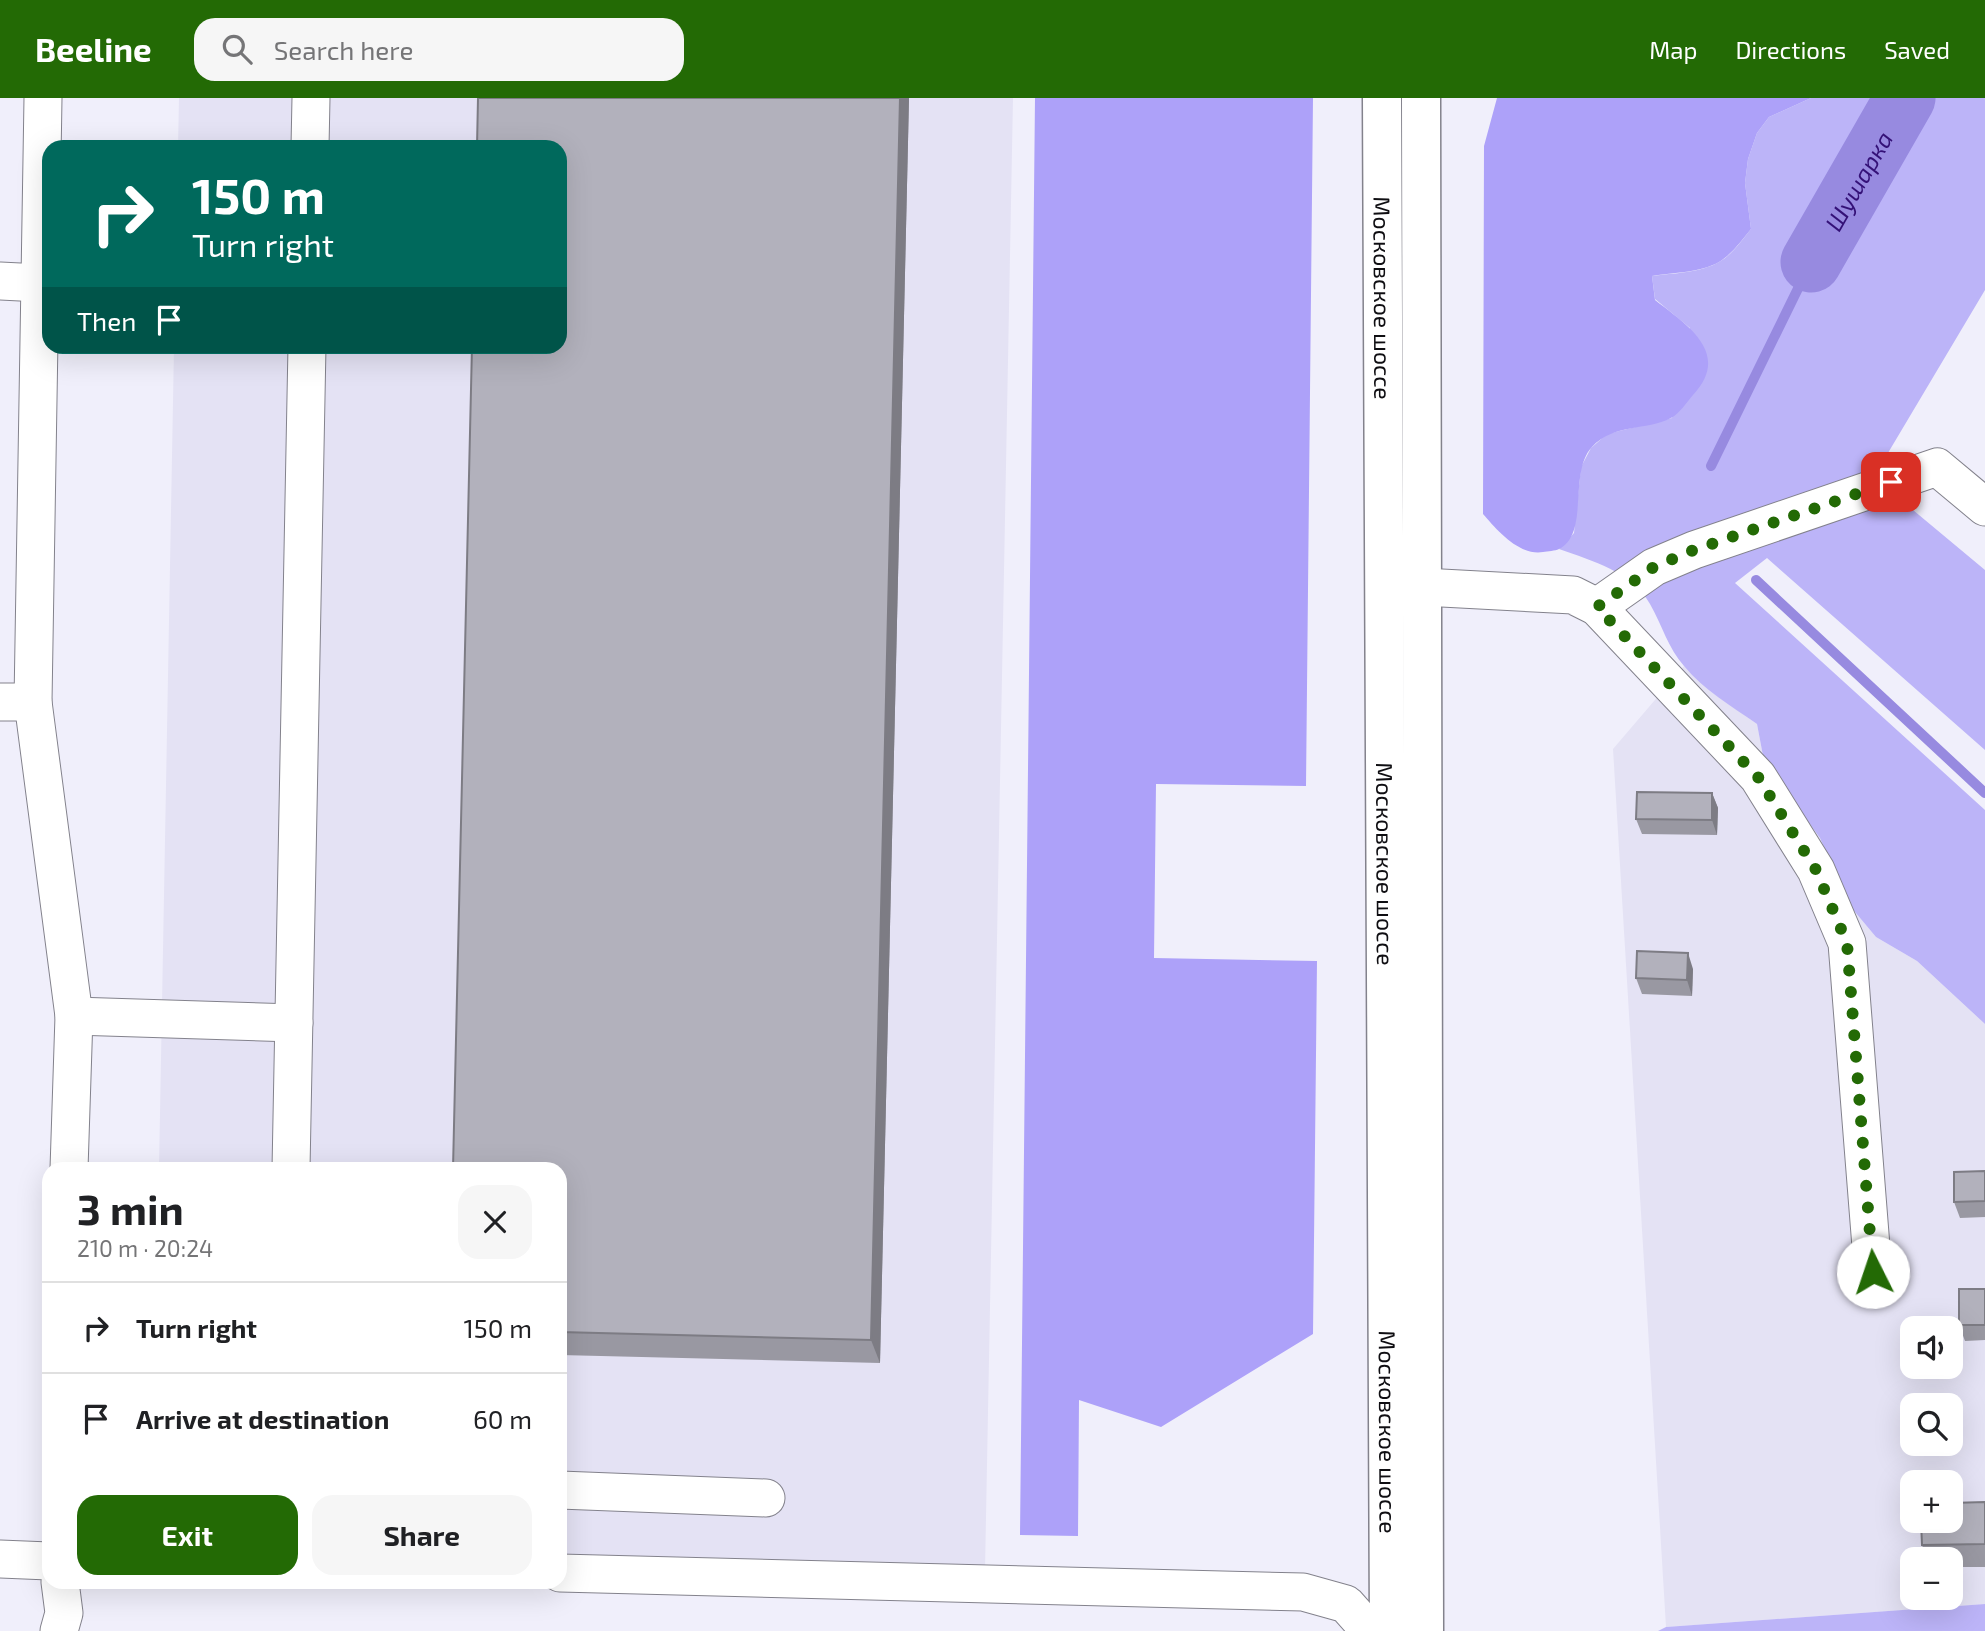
<!DOCTYPE html>
<html lang="en">
<head>
<meta charset="utf-8">
<style>
  body { margin:0; font-family:"Exo 2",sans-serif; background:#f6f6f6; color:#202124; height:100vh; display:flex; flex-direction:column; font-size:26px; white-space:nowrap }
  * { box-sizing:border-box; margin:0 }
  p { font-size:23px; color:#757577 }
  .icon { flex:none; width:38px; height:38px; fill:none; stroke:currentColor; stroke-width:2; stroke-linecap:round; stroke-linejoin:round }
  .map { position:relative; flex:1; overflow:hidden }
  .drawer { position:absolute; left:42px; top:1064px; width:525px; height:427px; display:flex; flex-direction:column; background:#fff; border-radius:21px; box-shadow:0 7px 28px #0002 }
  .drawer>* { flex:none }
  .hud { position:absolute; left:42px; top:42px; width:525px; height:214px; border-radius:21px; box-shadow:0 7px 28px #0002; background:#00695c; color:#fff; overflow:hidden }
  .controls { position:absolute; left:1900px; top:1218px; display:grid; gap:14px }
  .controls a { display:grid; place-items:center; width:63px; height:63px; border-radius:14px; background:#fff; box-shadow:0 7px 28px #0002; font-size:35px }
  .pin { position:absolute; display:grid; place-items:center; width:60px; height:60px; color:#fff; margin:-30px; border-radius:14px; box-shadow:0 4px 10px #0006 }
  .me { position:absolute; width:77px; margin:-38px; rotate:356deg; stroke-linejoin:round; filter:drop-shadow(0 0 5px #0008) }
  .turn { display:flex; align-items:center; gap:24px; height:147px; padding:0 35px; font-size:32px }
  .turn .icon { width:91px; height:91px; stroke-width:2.5 }
  .turn b { display:block; font-size:49px; line-height:60px }
  .then { display:flex; align-items:center; height:66px; padding:0 35px; background:#0003; gap:14px; font-size:26px }
  .round { display:grid; place-items:center; flex:none; width:74px; height:74px; border-radius:21px; background:#f6f6f6 }
  .head { display:flex; align-items:center; justify-content:space-between; height:119px; padding:0 35px }
  h1 { font-size:42px; font-weight:700; line-height:52px }
  .action { display:flex; gap:14px; margin-top:auto; padding:14px 35px }
  .action a { flex:1; height:80px; border-radius:21px; background:#236a05; color:#fff; font-size:28px; font-weight:700; line-height:80px; text-align:center }
  .action a+a { background:#f6f6f6; color:#202124 }
  ul { padding:0; list-style:none }
  li { display:flex; align-items:center; gap:21px; height:91px; padding:0 35px; border-top:2px solid #e0e0e0 }
  li div { flex:1 }
  li b { display:block; font-size:26px }
  li em { font-style:normal }
  header { display:flex; align-items:center; gap:42px; box-sizing:border-box; height:98px; padding:0 35px; background:#236a05; color:#fff }
  header strong { font-size:33px }
  nav { display:flex; gap:38px; margin-inline-start:auto; font-size:24px }
  .search { width:490px; height:63px; background:#f6f6f6; display:flex; align-items:center; gap:18px; box-sizing:border-box; padding:0 24px; border-radius:21px; color:#757577; font-size:26px }
  .map>svg:first-child { display:block }
</style>
</head>
<body>
<header>
<strong>Beeline</strong>
<div class="search"><svg class="icon" aria-label="search" viewBox="0 0 24 24"><circle cx="10" cy="10" r="6"/><path d="M15 15l6 6"/></svg>Search here</div>
<nav><a>Map</a><a>Directions</a><a>Saved</a></nav>
</header>
<div class="map">
<svg width="1985" height="1533" viewBox="0 0 1985 1533">
  <rect width="100%" height="100%" fill="#f0effb"/>
  <g fill="#e4e2f4" fill-rule="evenodd">
    <path d="M179 0H1013L985 1472 560 1463V1071H159L174 249 560 248V49H178Z"/>
    <path d="M1684 568 1710 593 1757 626 1764 663 1820 740 1850 808 1876 839 1917 863 1985 926V1506L1666 1529 1613 651ZM1913 1230H1951V1269H1913ZM1913 1307H1951V1346H1913ZM1913 1384H1951V1423H1913ZM1913 1461H1951V1500H1913Z"/>
  </g>
  <g fill="#bcb4f8">
    <path d="M1811 0H1985V192L1882 365 1901 402 1985 472V652L1767 460 1735 485 1985 712V926L1917 863 1876 839 1850 808 1820 740 1764 663 1757 626C1731 608 1704 592 1684 568 1668 550 1662 527 1650 506 1632 474 1593 463 1559 451L1574 435 1581 369 1591 350 1607 336 1672 320 1690 230 1655 201 1652 178C1674 175 1700 175 1719 164 1732 157 1742 142 1751 131L1745 85 1748 61 1757 35 1769 19Z"/>
    <path d="M1985 1506V1533H1658L1666 1529Z"/>
  </g>
  <g fill="#ada1f9">
    <path d="M1035 0H1313L1306 688 1156 686 1154 860 1317 863 1313 1236 1161 1329 1079 1302 1078 1438 1020 1437Z"/>
    <path d="M1497 0H1811L1769 19 1757 35 1748 61 1745 85 1751 131C1742 142 1732 156 1719 164 1700 175 1674 174 1652 178L1655 202C1687 227 1732 255 1693 297 1687 304 1679 316 1671 320 1646 333 1614 325 1592 349 1568 374 1590 436 1559 451 1555 453 1548 453 1543 454 1519 458 1497 432 1483 416L1484 48Z"/>
  </g>
  <g fill="none" stroke-linecap="round" stroke-linejoin="round">
    <g stroke="#978ae0" stroke-width="10">
      <path d="M1711 368 1811 164"/>
      <path d="M1756 482 1985 695"/>
    </g>
    <path stroke="#978ae0" stroke-width="61" id="s1" d="M1811 164 1905 0"/>
    <defs>
      <g id="minor">
        <path d="M43 0 33 604 74 918 69 1071"/>
        <path d="M310 49 311 0"/>
        <path d="M0 183 40 185"/>
        <path d="M1423 489 1573 497 1597 509 1758 679 1816 772 1847 845 1873 1174"/>
        <path d="M1597 509 1654 469 1694 452 1937 369 1985 409"/>
        <path d="M0 604H33"/>
        <path d="M74 918 294 925"/>
        <path d="M291 1071 307 248"/>
        <path d="M560 1392 766 1400"/>
        <path d="M0 1461 49 1463"/>
        <path d="M560 1475 1303 1494 1346 1506 1370 1533"/>
        <path d="M59 1533 64 1515 60 1484"/>
      </g>
      <g id="highway">
        <path id="s2" d="M1382 0 1389 1533"/>
        <path d="M1421 0 1424 1533"/>
      </g>
    </defs>
    <use href="#minor" stroke="#83828c" stroke-width="39"/>
    <use href="#highway" stroke="#83828c" stroke-width="41"/>
    <use href="#minor" stroke="#fff" stroke-width="37"/>
    <use href="#highway" stroke="#fff" stroke-width="38"/>
  </g>
  <g fill="#9998a2">
    <path d="M478 0H909L880 1265 560 1257V1071Z"/>
    <path d="M1712 695 1718 710 1717 737 1642 736 1636 721Z"/>
    <path d="M1693 871 1692 898 1642 896 1636 880Z"/>
    <path d="M1985 1073V1119L1960 1120 1954 1104Z"/>
    <path d="M1985 1191V1242L1965 1243 1959 1227Z"/>
    <path d="M1985 1404V1469H1951V1461H1927L1922 1447Z"/>
  </g>
  <g fill="#7d7c84">
    <path d="M900 0H909L880 1265 871 1242Z"/>
    <path d="M1712 695 1718 710 1717 737 1712 722Z"/>
    <path d="M1688 855 1693 871 1692 898 1687 882Z"/>
  </g>
  <g fill="#b2b1bc" stroke="#7d7c84" stroke-width="2">
    <path d="M478 0H900L871 1242 560 1234V1071H453L472 248H560V49H477Z"/>
    <path d="M1637 694 1712 695V722L1636 721Z"/>
    <path d="M1637 853 1688 855 1687 882 1636 880Z"/>
    <path d="M1985 1073V1103L1954 1104V1074Z"/>
    <rect x="1959" y="1191" width="26" height="36"/>
    <path d="M1985 1404V1446L1922 1447 1921 1423H1951V1405Z"/>
  </g>
  <g fill="none" stroke-linecap="round" stroke-linejoin="round">
    <path stroke="#236a05" stroke-width="12" stroke-dasharray="0 21.6" d="M1873 1174 1847 845 1816 772 1758 679 1597 509 1654 469 1694 452 1891 384"/>
  </g>
  <g text-anchor="middle" dominant-baseline="central" stroke-width="5" stroke-linejoin="round" paint-order="stroke">
    <g font-size="23" fill="#0f0e12" stroke="#f0effb">
      <text stroke="none"><textPath href="#s2" startOffset="200">Московское шоссе</textPath></text>
      <text stroke="none"><textPath href="#s2" startOffset="766">Московское шоссе</textPath></text>
      <text stroke="none"><textPath href="#s2" startOffset="1334">Московское шоссе</textPath></text>
    </g>
    <g font-size="24" font-style="italic" fill="#341177" stroke="#f0effb">
      <text stroke="none"><textPath href="#s1" startOffset="94">Шушарка</textPath></text>
    </g>
  </g>
</svg>
<div class="controls">
<a><svg class="icon" aria-label="sound" viewBox="0 0 24 24"><path d="M4 9h4l5-4v14l-5-4H4zM17 9q2 3 0 6"/></svg></a>
<a><svg class="icon" aria-label="search" viewBox="0 0 24 24"><circle cx="10" cy="10" r="6"/><path d="M15 15l6 6"/></svg></a>
<a>+</a>
<a>−</a>
</div>
<div class="pin" style="left:1891px;top:384px;background:#d93025"><svg class="icon" aria-label="arrive" viewBox="0 0 24 24"><path d="M6 21V4h12l-3 4 3 4H6"/></svg></div>
<svg class="me" style="left:1873px;top:1174px" viewBox="-20 -20 40 40"><circle r="19" fill="#fff"/><path d="M0-13L10 11 0 6-10 11z" fill="#236a05"/></svg>
<div class="hud">
<div class="turn"><svg class="icon" aria-label="right" viewBox="0 0 24 24"><path d="M7 20v-9h11M14 6l5 5-5 5"/></svg><div><b>150 m</b>Turn right</div></div>
<div class="then">Then<svg class="icon" aria-label="arrive" viewBox="0 0 24 24"><path d="M6 21V4h12l-3 4 3 4H6"/></svg></div>
</div>
<section class="drawer">
<div class="head"><div><h1>3 min</h1><p>210 m · 20:24</p></div><a class="round"><svg class="icon" aria-label="close" viewBox="0 0 24 24"><path d="M6 6l12 12M18 6L6 18"/></svg></a></div>
<ul>
<li><svg class="icon" aria-label="right" viewBox="0 0 24 24"><path d="M7 20v-9h11M14 6l5 5-5 5"/></svg><div><b>Turn right</b></div><em>150 m</em></li>
<li><svg class="icon" aria-label="arrive" viewBox="0 0 24 24"><path d="M6 21V4h12l-3 4 3 4H6"/></svg><div><b>Arrive at destination</b></div><em>60 m</em></li>
</ul>
<div class="action"><a>Exit</a><a>Share</a></div>
</section>
</div>
</body>
</html>
